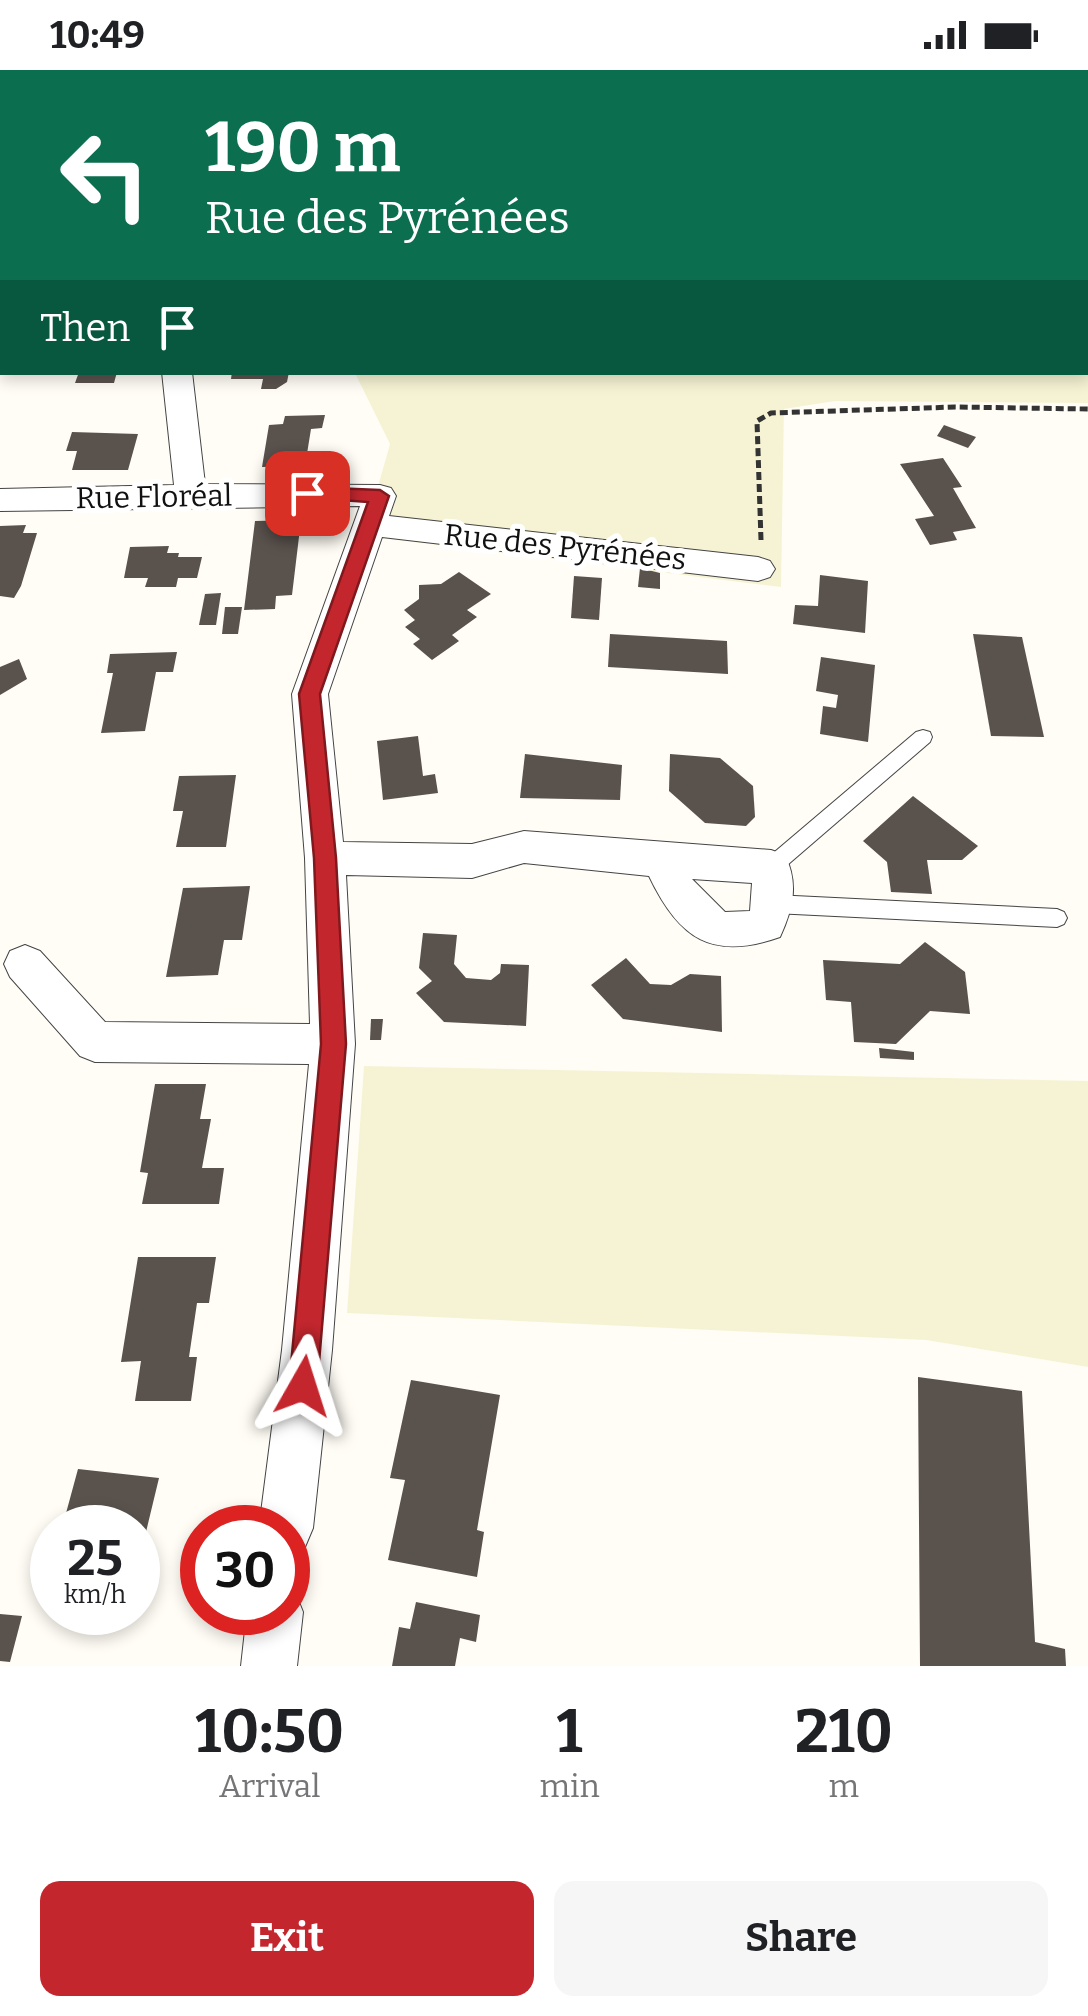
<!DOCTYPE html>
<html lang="en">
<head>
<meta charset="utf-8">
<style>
  body { margin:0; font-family:Bitter,serif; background:#f6f6f6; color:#202124; height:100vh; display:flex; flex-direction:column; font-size:38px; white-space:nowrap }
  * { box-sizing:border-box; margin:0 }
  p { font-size:32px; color:#757577 }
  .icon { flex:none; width:55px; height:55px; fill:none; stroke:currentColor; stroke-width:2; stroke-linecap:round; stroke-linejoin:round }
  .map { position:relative; height:1596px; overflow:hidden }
  .panel { display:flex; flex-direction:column; background:#fff; flex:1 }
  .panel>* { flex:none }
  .top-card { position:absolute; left:0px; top:0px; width:1090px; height:305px; box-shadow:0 5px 15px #0003; background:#0b6e4f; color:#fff; overflow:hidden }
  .speed { position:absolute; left:30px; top:1435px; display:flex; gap:20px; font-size:50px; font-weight:700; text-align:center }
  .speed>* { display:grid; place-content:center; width:130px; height:130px; border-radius:50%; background:#fff; box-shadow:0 5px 15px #0003; line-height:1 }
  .speed small { font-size:25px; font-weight:400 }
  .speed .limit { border:15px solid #d22; background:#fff; color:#111 }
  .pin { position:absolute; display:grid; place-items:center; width:85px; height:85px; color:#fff; margin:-42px; border-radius:20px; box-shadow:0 5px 15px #0006 }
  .me { position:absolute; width:110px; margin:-55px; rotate:6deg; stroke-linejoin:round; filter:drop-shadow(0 0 8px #0008) }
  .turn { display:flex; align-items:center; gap:35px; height:210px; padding:0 40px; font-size:45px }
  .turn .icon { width:130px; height:130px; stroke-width:2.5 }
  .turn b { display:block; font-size:70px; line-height:85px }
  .then { display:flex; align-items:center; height:95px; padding:0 40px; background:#0003; gap:20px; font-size:38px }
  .eta { display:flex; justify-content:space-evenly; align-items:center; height:170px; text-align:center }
  .eta b { font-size:60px; font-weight:700; line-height:70px }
  .button { display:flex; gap:20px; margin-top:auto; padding:20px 40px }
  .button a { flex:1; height:115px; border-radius:20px; background:#c4262e; color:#fff; font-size:40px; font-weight:700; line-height:115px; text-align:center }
  .button a+a { background:#f6f6f6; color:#202124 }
  .status { display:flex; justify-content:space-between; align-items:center; height:70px; padding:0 50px; background:#fff; direction:ltr }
  .status svg { height:28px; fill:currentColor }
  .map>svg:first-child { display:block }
</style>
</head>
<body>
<div class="status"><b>10:49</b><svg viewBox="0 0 49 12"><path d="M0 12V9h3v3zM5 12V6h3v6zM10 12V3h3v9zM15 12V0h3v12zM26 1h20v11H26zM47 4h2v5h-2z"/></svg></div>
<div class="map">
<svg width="1088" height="1596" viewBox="0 0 1088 1596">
  <rect width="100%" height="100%" fill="#fffdf5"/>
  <g fill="#f6f3d4">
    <path d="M0 0H1088V333L835 331 784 339 781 517 364 466 390 374 355 303 1088 302V2H2L0 211Z"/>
    <path d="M364 996 1088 1011V1297L926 1270 347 1243Z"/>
  </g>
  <g fill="#5a524d">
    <path d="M79 302H117L114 313H75Z"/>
    <path d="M232 302H289L287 312 276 319H261L263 309H231Z"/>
    <path d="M325 345 322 358 311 359 305 396 262 397 269 355 283 354 285 346Z"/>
    <path d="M944 355 976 367 968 378 937 366Z"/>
    <path d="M72 362 138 364 128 400H72L77 381H66Z"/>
    <path d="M943 388 962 417 953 418 976 458 953 462 957 470 930 475 915 449 934 446 900 394Z"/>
    <path d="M301 450 292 525 276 526 275 539 244 540 255 451Z"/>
    <path d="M26 455 23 463H37L21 516 14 528 0 526V456Z"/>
    <path d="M169 476 167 483H179L178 487H202L197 508H178L176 517H145L148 508H124L130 477Z"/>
    <path d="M640 498 660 503V519L638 517Z"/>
    <path d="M459 502 491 524 467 540 477 547 452 565 459 571 432 590 413 574 420 569 405 557 415 550 404 540 419 529V515L441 514Z"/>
    <path d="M820 505 868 511 865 563 793 554 795 535 818 536Z"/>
    <path d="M574 506 602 508 599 550 571 548Z"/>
    <path d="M221 523 216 555H199L205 524Z"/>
    <path d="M225 537H242L238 564H222Z"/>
    <path d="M610 564 727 571 728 604 608 597Z"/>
    <path d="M973 564 1022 567 1044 667 991 666Z"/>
    <path d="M177 582 173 602H156L145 661 101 663 113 603H107L110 584Z"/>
    <path d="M821 587 875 595 868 672 820 664 823 636 836 638 838 625 816 621Z"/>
    <path d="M19 589 27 609 0 625V597Z"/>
    <path d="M418 666 423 706 435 704 438 723 383 730 377 671Z"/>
    <path d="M525 684 622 695 620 730 520 728Z"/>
    <path d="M670 684 720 688 753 716 755 747 746 756 705 753 669 721Z"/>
    <path d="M236 705 226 777H176L183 741H173L179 706Z"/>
    <path d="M913 726 978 776 962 790H927L932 824 891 822 887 792 863 771Z"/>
    <path d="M250 816 242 870H224L218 905 166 907 183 818Z"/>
    <path d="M423 863 457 865 454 894 466 908 491 910 500 903 501 894 529 895 526 956 444 952 416 923 432 911 419 898Z"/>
    <path d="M925 872 965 902 970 944 930 941 896 974 854 972 851 932 826 930 823 890 900 894Z"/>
    <path d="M626 888 650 914 671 915 690 904 721 906 722 962 623 949 591 915Z"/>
    <path d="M371 949H383L381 970H370Z"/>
    <path d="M879 978 914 982V990L880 988Z"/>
    <path d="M155 1014H206L200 1049H211L202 1098H224L219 1134H142L148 1103 140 1102Z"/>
    <path d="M138 1187H216L209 1233H197L189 1287H197L191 1331H135L141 1291 121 1292Z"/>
    <path d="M918 1307 1022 1321 1035 1572 1065 1579 1066 1596H920Z"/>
    <path d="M411 1310 500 1325 477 1460 484 1462 477 1507 388 1490 405 1410 390 1408Z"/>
    <path d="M78 1399 159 1408 139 1491 138 1458H62Z"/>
    <path d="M416 1532 480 1545 476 1572 460 1568 455 1596H392L399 1557 410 1559Z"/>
    <path d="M0 1544 22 1546 10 1592 0 1591Z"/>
  </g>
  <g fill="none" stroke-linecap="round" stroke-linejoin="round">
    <defs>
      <g id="lane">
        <path d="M923 660 930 662 932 667 930 672 778 803H764L761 797 764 791 916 662Z"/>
        <path d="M774 825 1057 839 1064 842 1067 848 1064 854 1057 857 774 843 767 840 764 834 767 828Z"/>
      </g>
      <g id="street">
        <path d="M162 302H192L205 414 380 415 391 418 396 426 389 446 758 487 770 491 775 499 770 507 758 511 382 467 328 624 343 772 472 774 524 761 771 780 785 785C799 814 793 839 780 867 712 891 679 869 649 806L524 793 472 808 346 805 355 974 332 1280 313 1458 305 1477 288 1484V1458H259L282 1280 309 994 95 992 80 986 10 907 4 894 10 881 25 875 40 881 105 952 310 954 305 788 292 624 360 436 0 441V419L174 415ZM692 809 752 813 750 841 725 842Z"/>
        <path d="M288 1519 295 1522 303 1542 297 1596H241L247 1542H288Z"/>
      </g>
    </defs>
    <use href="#lane" stroke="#444" stroke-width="2"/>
    <use href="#street" stroke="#444" stroke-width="2"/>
    <path stroke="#333" stroke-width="5" stroke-dasharray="8 4" stroke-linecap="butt" d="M761 470 757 351 771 343 955 337 1088 339"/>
    <use href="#lane" fill="#fff" fill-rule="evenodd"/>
    <use href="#street" fill="#fff" fill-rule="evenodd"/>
  </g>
  <path fill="#c4262e" stroke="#7f191e" stroke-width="2.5" d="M307 417 380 420 389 426 320 624 336 788 346 974 317 1316 313 1326 303 1330 293 1326 289 1316 321 974 314 788 299 624 368 432 301 427 298 423Z"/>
  <g text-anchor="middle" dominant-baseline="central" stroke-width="10" stroke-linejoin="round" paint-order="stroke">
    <g font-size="30" fill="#111" stroke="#fff">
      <text transform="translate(154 427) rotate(-1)">Rue Floréal</text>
      <text transform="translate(565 477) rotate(6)">Rue des Pyrénées</text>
    </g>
  </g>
</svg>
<div class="speed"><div>25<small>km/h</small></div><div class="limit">30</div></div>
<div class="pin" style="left:307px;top:423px;background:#d93025"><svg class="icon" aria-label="arrive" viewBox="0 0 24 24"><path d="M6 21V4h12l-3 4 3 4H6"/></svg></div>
<svg class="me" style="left:303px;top:1316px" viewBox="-20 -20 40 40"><path d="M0-17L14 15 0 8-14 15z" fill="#c4262e" stroke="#fff" stroke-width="4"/></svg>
<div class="top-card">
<div class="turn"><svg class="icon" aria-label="left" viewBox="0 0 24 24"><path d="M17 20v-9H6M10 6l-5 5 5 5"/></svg><div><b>190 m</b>Rue des Pyrénées</div></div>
<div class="then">Then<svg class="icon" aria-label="arrive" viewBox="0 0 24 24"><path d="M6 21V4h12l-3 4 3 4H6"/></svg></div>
</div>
</div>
<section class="panel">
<div class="eta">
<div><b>10:50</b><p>Arrival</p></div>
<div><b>1</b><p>min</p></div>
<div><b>210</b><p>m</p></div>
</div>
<div class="button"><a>Exit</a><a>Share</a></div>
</section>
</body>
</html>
